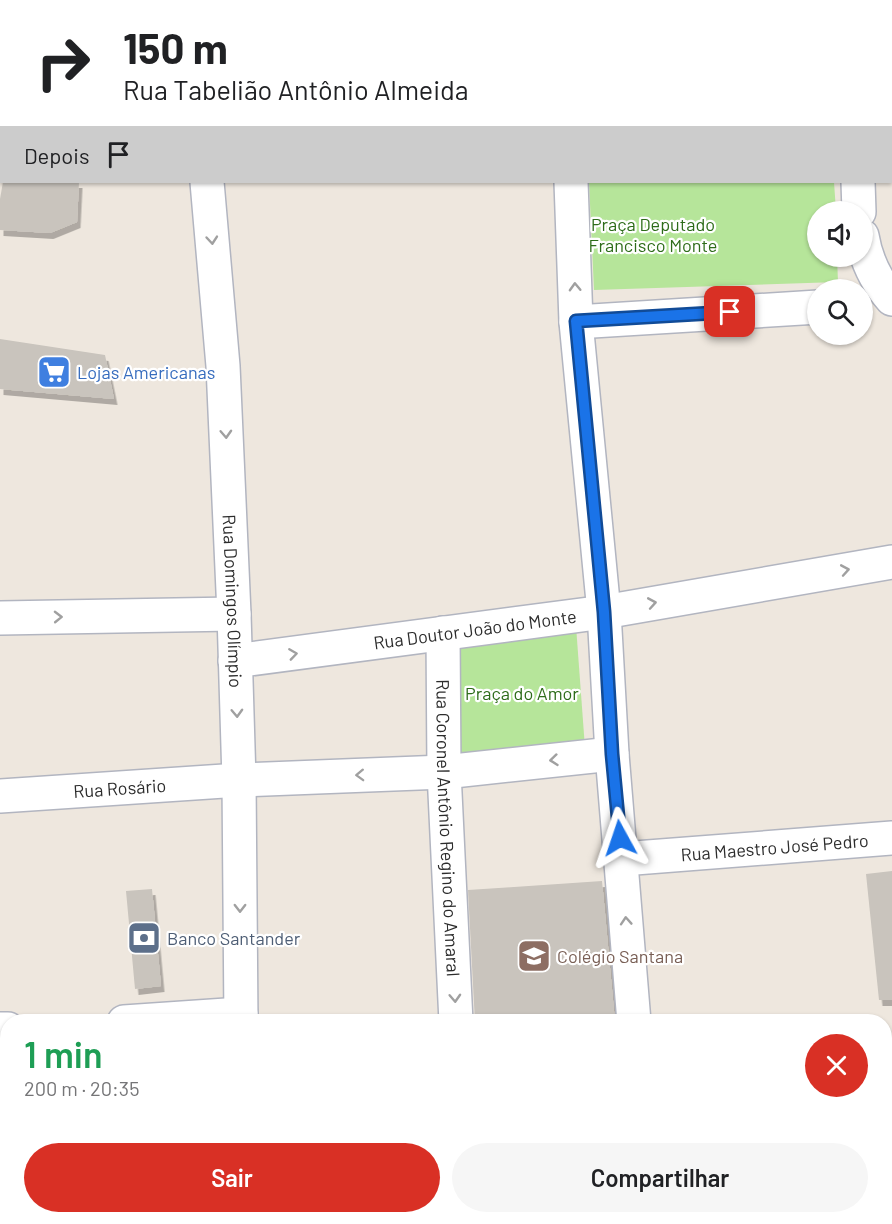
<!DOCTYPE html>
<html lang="pt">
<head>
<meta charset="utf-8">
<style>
  body { margin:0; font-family:Barlow,sans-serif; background:#f6f6f6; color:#202124; height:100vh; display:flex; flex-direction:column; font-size:22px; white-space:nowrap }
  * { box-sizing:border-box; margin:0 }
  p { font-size:20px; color:#757577 }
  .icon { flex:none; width:33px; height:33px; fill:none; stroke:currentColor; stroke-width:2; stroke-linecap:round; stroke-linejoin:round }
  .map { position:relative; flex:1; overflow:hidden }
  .drawer { position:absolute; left:0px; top:1014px; width:892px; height:210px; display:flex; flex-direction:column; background:#fff; border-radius:24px 24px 0 0; box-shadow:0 2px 4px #0004 }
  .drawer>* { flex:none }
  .top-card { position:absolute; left:0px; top:0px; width:892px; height:183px; box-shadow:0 2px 4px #0004; background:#fff; color:#202124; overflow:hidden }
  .tools { position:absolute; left:807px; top:201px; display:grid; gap:12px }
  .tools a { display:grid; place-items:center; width:66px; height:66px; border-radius:50%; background:#fff; box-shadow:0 2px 4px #0004; font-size:30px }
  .pin { position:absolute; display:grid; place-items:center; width:51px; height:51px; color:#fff; margin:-26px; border-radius:12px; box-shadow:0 3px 9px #0006 }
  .me { position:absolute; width:66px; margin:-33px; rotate:355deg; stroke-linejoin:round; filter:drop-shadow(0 0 4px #0008) }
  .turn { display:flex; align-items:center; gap:21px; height:126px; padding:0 24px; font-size:27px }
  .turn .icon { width:78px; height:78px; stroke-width:2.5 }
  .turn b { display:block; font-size:42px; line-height:51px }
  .then { display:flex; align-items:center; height:57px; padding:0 24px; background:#0003; gap:12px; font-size:22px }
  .round { display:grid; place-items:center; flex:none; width:63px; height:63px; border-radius:32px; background:#f6f6f6 }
  .overview { display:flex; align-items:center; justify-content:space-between; height:102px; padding:0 24px }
  h1 { font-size:36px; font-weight:600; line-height:45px; color:#1e9e55 }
  .cta { display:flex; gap:12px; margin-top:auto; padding:12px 24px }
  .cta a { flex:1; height:69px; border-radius:36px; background:#d93025; color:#fff; font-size:24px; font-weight:600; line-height:69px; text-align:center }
  .cta a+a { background:#f6f6f6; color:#202124 }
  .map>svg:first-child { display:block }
</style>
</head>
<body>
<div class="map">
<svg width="892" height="1224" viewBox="0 0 892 1224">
  <defs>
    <filter id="shadow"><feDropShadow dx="3.5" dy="6" stdDeviation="0" flood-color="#0004"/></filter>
  </defs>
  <rect width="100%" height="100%" fill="#eee7de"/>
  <g fill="#b6e59a">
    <path d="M0 0H174V1L2 2 1 104Z"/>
    <path d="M589 182H834L836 211 818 212V256L837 257 838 282 594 290Z"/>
    <path d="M576 626 585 748 450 755 445 645Z"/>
    <path d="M0 1052H7V1155L0 1066Z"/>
  </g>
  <g fill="#c9c4bd" filter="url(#shadow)">
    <path d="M3 182H79L77 222 50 233 0 230V199Z"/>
    <path d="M0 339 105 355 114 399 0 389Z"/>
    <path d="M892 871V1000H879L866 874Z"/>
    <path d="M602 881 615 1022H475L468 890Z"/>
    <path d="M152 889 161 986 135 989 126 891Z"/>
  </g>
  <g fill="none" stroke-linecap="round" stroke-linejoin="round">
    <defs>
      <g id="minor">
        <path d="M561 0V2"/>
        <path d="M876 0V2"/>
        <path d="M891 123H892"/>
        <path id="s1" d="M207 182 223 366 234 614 239 780 241 1022"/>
        <path d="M571 182 576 322 604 612 612 754 634 1022"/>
        <path d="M858 182 859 212"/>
        <path d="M862 236C866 260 876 281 892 299"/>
        <path d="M576 322 818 307"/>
        <path d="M0 618 234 614"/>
        <path id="s2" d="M443 633 444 772 456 1022"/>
        <path id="s3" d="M235 661 604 612 892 562"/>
        <path id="s4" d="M0 796 239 780 444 772 612 754"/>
        <path id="s5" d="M622 859 892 838"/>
        <path d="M124 1022 241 1014"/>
        <path d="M0 1029H8"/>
        <path d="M254 1216V1224"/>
        <path d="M469 1216 470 1224"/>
        <path d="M648 1216 649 1224"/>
      </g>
      <g id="major">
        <path d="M198 0V2"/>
        <path d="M0 123H2"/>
        <path d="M0 164 2 158"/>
        <path d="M885 1120 892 1119"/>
        <path d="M0 1178H8"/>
      </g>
    </defs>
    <use href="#minor" stroke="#b2b5c0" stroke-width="36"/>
    <use href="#major" stroke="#c8c8c8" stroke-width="36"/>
    <use href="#minor" stroke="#fff" stroke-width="33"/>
    <use href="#major" stroke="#f4cc5d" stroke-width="33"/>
  </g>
  <defs><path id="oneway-chevron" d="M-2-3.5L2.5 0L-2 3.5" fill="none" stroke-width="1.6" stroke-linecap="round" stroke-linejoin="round" transform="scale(1.5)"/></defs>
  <g stroke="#a0a0a0">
    <use href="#oneway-chevron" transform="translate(212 240) rotate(85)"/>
    <use href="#oneway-chevron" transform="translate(575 287) rotate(-92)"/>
    <use href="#oneway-chevron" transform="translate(226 434) rotate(87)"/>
    <use href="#oneway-chevron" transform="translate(845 570) rotate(-10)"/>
    <use href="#oneway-chevron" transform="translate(652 603) rotate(-10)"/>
    <use href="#oneway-chevron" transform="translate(58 617) rotate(-1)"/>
    <use href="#oneway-chevron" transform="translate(293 654) rotate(-8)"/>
    <use href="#oneway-chevron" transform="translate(237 713) rotate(88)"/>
    <use href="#oneway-chevron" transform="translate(554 760) rotate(174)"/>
    <use href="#oneway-chevron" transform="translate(360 775) rotate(178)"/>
    <use href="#oneway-chevron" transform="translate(240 908) rotate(90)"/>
    <use href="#oneway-chevron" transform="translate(626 921) rotate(-94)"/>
    <use href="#oneway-chevron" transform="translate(455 998) rotate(87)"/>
  </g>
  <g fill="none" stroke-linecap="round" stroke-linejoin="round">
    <defs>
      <path id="route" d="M620 838 612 754 604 612 576 321 730 312"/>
    </defs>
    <use href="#route" stroke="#114b97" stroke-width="15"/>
    <use href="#route" stroke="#1a73e8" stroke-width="10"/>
  </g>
  <defs>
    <symbol id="supermarket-square" viewBox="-11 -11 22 22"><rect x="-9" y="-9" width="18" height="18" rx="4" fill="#3f7fe0" stroke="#fff"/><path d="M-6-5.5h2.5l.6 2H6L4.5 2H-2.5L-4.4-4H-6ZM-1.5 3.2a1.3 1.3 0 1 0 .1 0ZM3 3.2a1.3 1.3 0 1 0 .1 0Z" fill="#fff"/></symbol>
    <symbol id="bank-square" viewBox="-11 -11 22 22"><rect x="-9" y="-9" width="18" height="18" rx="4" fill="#5c6f8a" stroke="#fff"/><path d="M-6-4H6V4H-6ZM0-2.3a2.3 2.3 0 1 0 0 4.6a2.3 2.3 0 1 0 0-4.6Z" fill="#fff"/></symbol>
    <symbol id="school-square" viewBox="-11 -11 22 22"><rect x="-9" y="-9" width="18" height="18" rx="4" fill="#8d6e63" stroke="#fff"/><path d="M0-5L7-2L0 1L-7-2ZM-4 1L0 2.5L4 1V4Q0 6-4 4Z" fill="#fff"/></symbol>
  </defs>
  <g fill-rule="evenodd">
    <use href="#supermarket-square" x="35" y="353" width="38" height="38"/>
    <use href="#bank-square" x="125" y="919" width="38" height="38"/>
    <use href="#school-square" x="515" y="937" width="38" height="38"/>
  </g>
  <g text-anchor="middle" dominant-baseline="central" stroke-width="4.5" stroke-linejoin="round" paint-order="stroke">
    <g font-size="18" fill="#2d6c19" stroke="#fff">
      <text x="653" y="224">Praça Deputado<tspan x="653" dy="21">Francisco Monte</tspan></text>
      <text x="522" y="693">Praça do Amor</text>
    </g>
    <g font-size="18" fill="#366cbe" stroke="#fff" text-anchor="start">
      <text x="77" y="372">Lojas Americanas</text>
    </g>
    <g font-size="18" fill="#2c2c2c" stroke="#fff">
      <text stroke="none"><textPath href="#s1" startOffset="420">Rua Domingos Olímpio</textPath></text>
      <text stroke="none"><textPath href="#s3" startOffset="242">Rua Doutor João do Monte</textPath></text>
      <text stroke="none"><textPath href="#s4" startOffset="120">Rua Rosário</textPath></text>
      <text stroke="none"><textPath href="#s2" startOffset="195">Rua Coronel Antônio Regino do Amaral</textPath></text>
      <text stroke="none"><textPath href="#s5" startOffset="153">Rua Maestro José Pedro</textPath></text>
    </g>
    <g font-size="18" fill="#4e5e75" stroke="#fff" text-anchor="start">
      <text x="167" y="938">Banco Santander</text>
    </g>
    <g font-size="18" fill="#785e54" stroke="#fff" text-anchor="start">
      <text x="557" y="956">Colégio Santana</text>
    </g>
  </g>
</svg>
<div class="tools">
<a><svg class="icon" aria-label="sound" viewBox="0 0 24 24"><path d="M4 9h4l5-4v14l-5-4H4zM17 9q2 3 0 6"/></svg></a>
<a><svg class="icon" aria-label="search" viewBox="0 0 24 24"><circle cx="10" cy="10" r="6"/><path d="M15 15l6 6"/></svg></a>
</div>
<div class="pin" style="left:730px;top:312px;background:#d93025"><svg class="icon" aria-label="arrive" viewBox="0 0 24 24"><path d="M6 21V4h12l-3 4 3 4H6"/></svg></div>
<svg class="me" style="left:620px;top:838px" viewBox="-20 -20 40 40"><path d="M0-17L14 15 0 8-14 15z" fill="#1a73e8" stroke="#fff" stroke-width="4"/></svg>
<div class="top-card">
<div class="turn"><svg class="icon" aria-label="right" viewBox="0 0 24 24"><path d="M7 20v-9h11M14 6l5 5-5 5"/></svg><div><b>150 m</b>Rua Tabelião Antônio Almeida</div></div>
<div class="then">Depois<svg class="icon" aria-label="arrive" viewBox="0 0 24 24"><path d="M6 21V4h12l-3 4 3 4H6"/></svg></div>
</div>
<section class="drawer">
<div class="overview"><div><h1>1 min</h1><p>200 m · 20:35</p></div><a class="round" style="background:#d93025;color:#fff"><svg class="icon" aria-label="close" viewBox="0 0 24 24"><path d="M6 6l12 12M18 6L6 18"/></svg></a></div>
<div class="cta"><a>Sair</a><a>Compartilhar</a></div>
</section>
</div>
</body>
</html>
